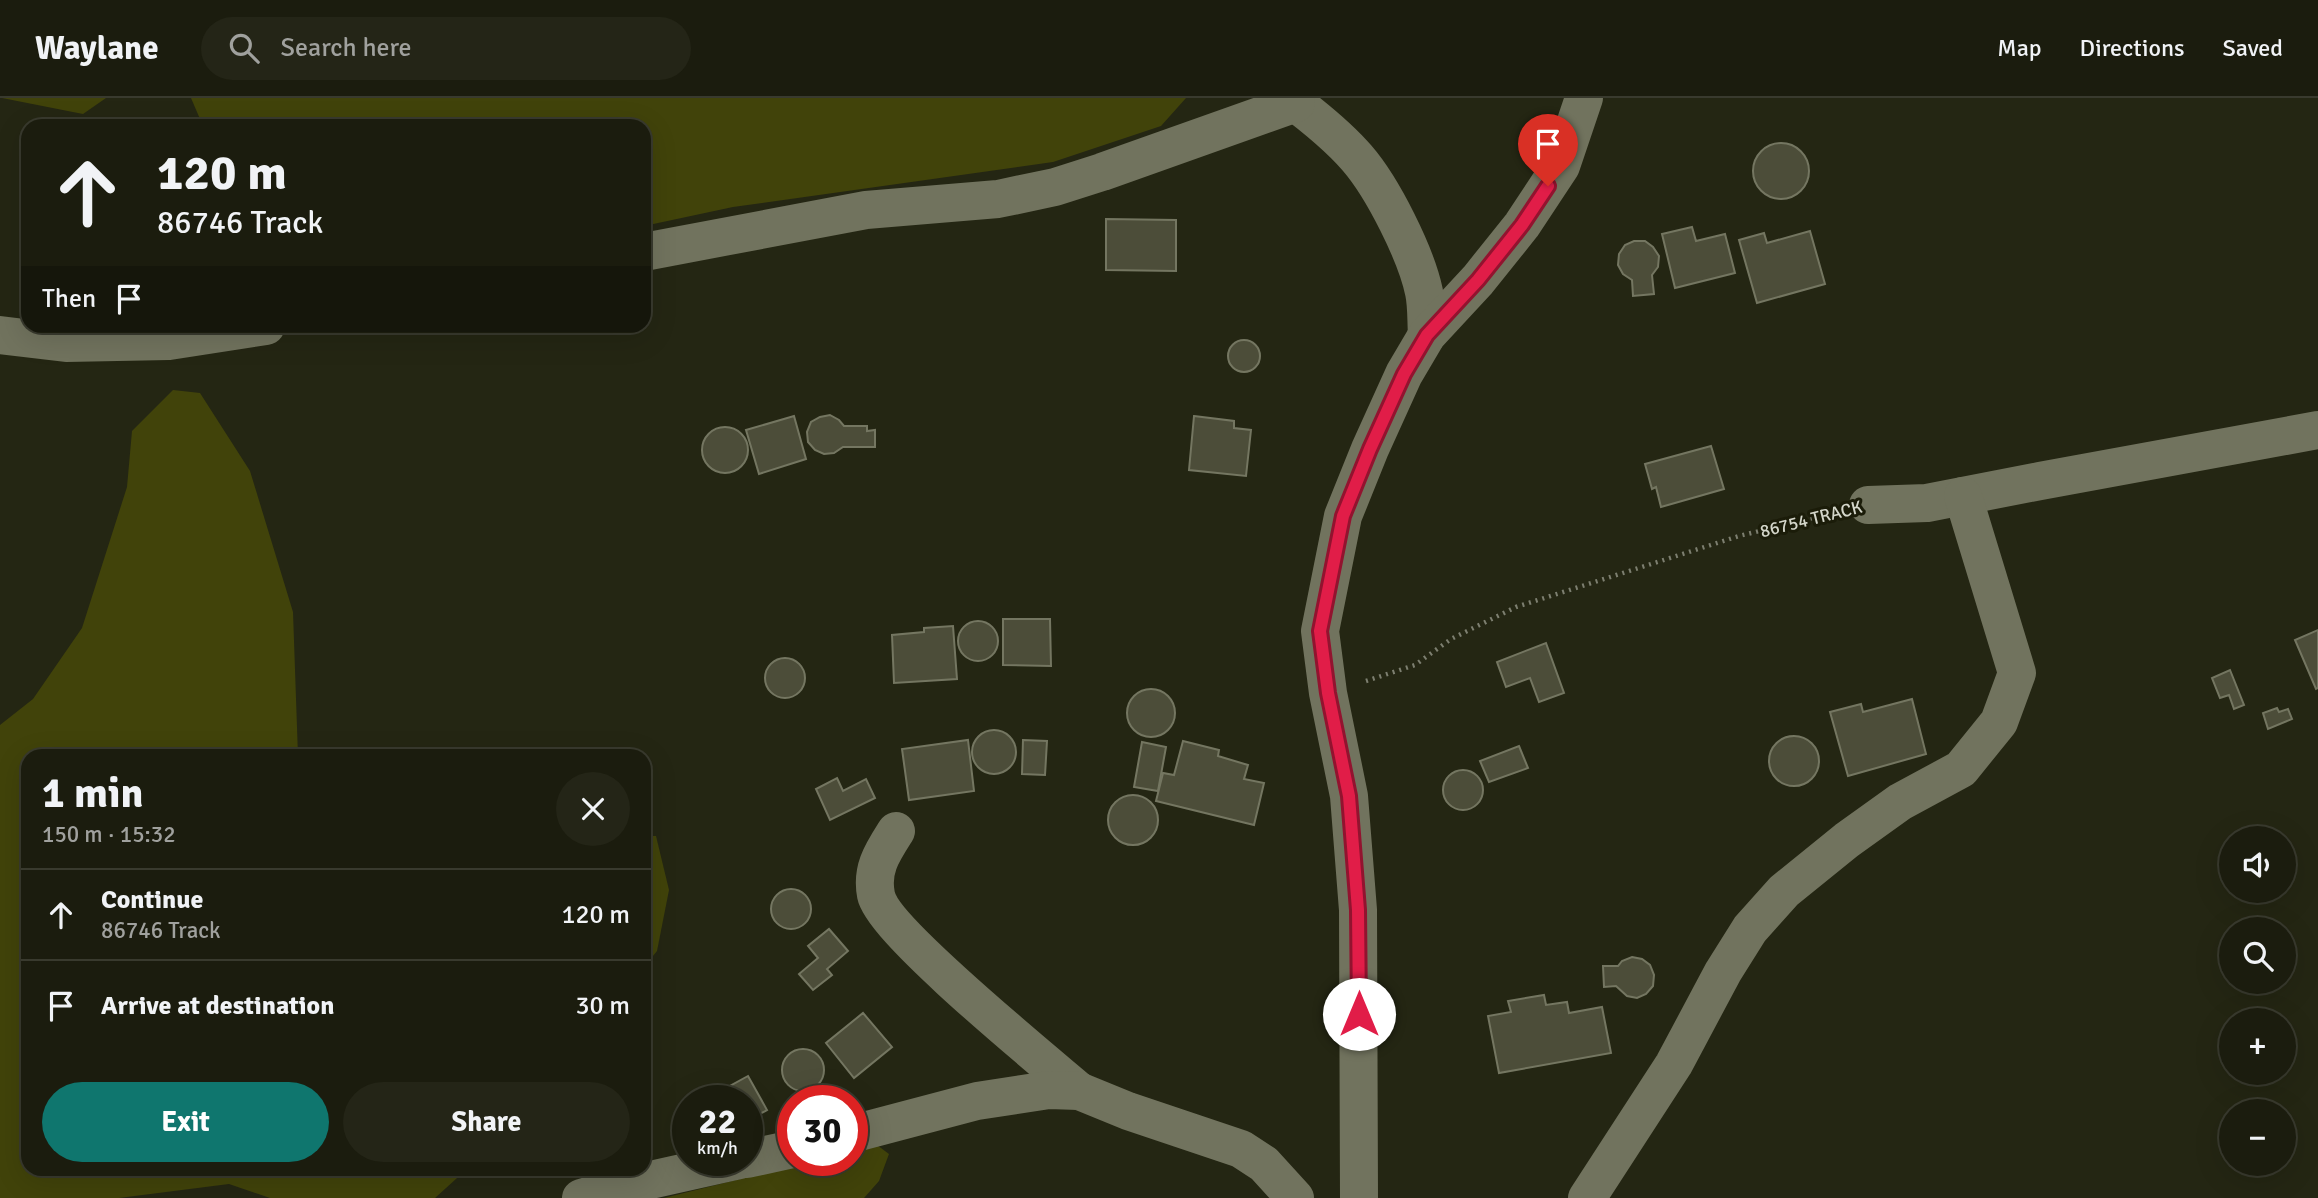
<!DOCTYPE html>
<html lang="en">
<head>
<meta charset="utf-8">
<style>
  body { margin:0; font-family:Signika,sans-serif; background:#242517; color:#f1f3f6; height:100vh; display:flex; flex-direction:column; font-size:26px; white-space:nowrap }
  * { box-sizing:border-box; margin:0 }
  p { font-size:23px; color:#a0a19e }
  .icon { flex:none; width:38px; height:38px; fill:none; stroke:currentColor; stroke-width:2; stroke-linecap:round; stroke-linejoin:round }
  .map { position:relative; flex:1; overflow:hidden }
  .details { position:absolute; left:21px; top:651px; width:630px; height:427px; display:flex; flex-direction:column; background:#1b1c0e; border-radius:21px; box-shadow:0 7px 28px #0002,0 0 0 2px #393a2e }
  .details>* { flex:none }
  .top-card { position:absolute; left:21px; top:21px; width:630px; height:214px; border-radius:21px; box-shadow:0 7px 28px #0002,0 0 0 2px #393a2e; background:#1b1c0e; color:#f1f3f6; overflow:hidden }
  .controls { position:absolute; left:2219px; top:728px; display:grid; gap:14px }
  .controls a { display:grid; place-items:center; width:77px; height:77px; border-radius:50%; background:#1b1c0e; box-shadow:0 7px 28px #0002,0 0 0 2px #393a2e; font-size:35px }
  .speed { position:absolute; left:672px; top:987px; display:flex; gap:14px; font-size:35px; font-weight:700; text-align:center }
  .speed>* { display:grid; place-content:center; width:91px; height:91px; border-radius:50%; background:#1b1c0e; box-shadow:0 7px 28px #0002,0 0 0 2px #393a2e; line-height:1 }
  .speed small { font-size:18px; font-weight:400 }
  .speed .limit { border:10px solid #d22; background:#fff; color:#111 }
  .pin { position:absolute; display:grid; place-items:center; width:60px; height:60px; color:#fff; margin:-72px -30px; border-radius:50% 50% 50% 0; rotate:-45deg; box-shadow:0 0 7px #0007 }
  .pin .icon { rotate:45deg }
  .me { position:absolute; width:77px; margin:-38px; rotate:0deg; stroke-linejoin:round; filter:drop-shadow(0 0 5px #0008) }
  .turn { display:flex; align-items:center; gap:24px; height:147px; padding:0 21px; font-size:32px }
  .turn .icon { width:91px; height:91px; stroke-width:2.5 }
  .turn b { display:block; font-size:49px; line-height:60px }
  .then { display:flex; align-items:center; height:66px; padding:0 21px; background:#0003; gap:14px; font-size:26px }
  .round { display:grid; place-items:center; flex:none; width:74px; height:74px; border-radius:37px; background:#242517 }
  .summary { display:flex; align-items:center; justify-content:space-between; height:119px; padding:0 21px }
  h1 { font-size:42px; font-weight:800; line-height:52px }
  .button { display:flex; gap:14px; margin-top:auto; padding:14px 21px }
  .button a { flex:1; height:80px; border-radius:42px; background:#0f766e; color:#fff; font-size:28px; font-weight:800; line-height:80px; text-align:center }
  .button a+a { background:#242517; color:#f1f3f6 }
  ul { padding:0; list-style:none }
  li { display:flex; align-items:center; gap:21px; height:91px; padding:0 21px; border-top:2px solid #393a2e }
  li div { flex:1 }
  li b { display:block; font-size:26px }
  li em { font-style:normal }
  header { display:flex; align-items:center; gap:42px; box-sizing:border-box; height:98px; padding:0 35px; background:#1b1c0e; border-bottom:2px solid #393a2e }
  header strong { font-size:33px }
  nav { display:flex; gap:38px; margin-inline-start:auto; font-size:24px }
  .search { width:490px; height:63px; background:#242517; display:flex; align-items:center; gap:18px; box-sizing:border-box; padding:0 24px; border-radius:38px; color:#a0a19e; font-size:26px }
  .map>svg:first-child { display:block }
</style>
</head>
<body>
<header>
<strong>Waylane</strong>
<div class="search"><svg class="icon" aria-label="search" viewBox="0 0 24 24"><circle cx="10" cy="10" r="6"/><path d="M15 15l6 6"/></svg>Search here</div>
<nav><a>Map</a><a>Directions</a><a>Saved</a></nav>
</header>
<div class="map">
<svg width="2318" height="1100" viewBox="0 0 2318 1100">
  <rect width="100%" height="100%" fill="#242613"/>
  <g fill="#41430a">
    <path d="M2 0H106L83 16Z"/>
    <path d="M191 0H1186L1161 28 1053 64 733 109 644 128V28H203Z"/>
    <path d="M173 292 200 295 250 373 293 514 298 658H28V1071H467L435 1100H270L229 1086 119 1100H0V627L33 601 82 530 127 389 132 333Z"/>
    <path d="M644 738H656L669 792 657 853 644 869Z"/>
    <path d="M877 1047 889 1056 879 1083 864 1100H664L816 1062H852V1053Z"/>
  </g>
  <g fill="#4c4d39" stroke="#747661" stroke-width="2">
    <circle cx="1781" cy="73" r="28"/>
    <path d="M1106 121 1176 122V173L1106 172Z"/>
    <path d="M1692 129 1696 143 1725 136 1735 175 1675 190 1662 136Z"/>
    <path d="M1810 133 1825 186 1757 205 1739 142 1764 135 1767 145Z"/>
    <path d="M1634 143H1645L1653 149 1659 158 1658 169 1652 177 1654 196 1633 198 1632 182 1623 176 1618 167 1619 156 1625 147Z"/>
    <circle cx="1244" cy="258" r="16"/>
    <path d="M830 317 839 322 844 328H867V333L875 332V349H843L834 355 824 356 815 352 808 344 807 334 811 324 820 319Z"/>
    <path d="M794 318 806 361 759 376 746 332Z"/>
    <path d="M1194 318 1234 323V330L1251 332 1246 378 1189 372Z"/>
    <circle cx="725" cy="352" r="23"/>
    <path d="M1711 348 1724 391 1661 409 1656 389 1652 391 1645 366Z"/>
    <path d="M1003 521H1050L1051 568 1003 567Z"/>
    <circle cx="978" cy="543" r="20"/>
    <path d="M953 528 957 581 894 585 892 537 924 534V530Z"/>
    <path d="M2318 532V590L2316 591 2295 542Z"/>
    <path d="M1546 545 1564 595 1539 604 1530 580 1506 589 1497 564Z"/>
    <circle cx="785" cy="580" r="20"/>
    <path d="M2230 572 2244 607 2234 611 2229 597 2220 600 2212 580Z"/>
    <circle cx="1151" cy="615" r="24"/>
    <path d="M1912 601 1926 656 1848 678 1830 614 1861 606 1863 614Z"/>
    <path d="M2277 610 2279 614 2288 611 2292 621 2268 631 2263 615Z"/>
    <circle cx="994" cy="654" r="22"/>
    <circle cx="1794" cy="663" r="25"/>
    <path d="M968 642 974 693 909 702 902 651Z"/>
    <path d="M1023 642 1047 643 1045 677 1022 676Z"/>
    <path d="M1183 643 1219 652 1218 658 1248 667 1244 681 1264 685 1254 727 1156 703 1163 675 1174 677Z"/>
    <path d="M1142 644 1166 649 1158 693 1134 689Z"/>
    <path d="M1519 648 1528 670 1489 684 1480 663Z"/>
    <circle cx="1463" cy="692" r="20"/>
    <path d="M837 680 843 693 866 681 875 700 830 722 816 691Z"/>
    <circle cx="1133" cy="722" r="25"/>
    <circle cx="791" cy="811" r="20"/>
    <path d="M829 831 848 853 827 871 832 877 813 892 799 876 818 860 808 848Z"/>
    <path d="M1632 859 1642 861 1650 867 1654 877 1653 888 1646 896 1637 900 1627 898 1616 888 1604 889 1603 868H1618L1622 863Z"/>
    <path d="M1544 897 1546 907 1567 904 1569 915 1602 909 1611 955 1499 975 1488 918 1511 914 1508 903Z"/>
    <path d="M863 915 892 949 854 980 826 945Z"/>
    <circle cx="803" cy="972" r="21"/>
    <path d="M748 978 767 1012 749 1022 747 1003H738L730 988Z"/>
  </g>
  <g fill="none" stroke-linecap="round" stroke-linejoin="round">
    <path stroke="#7d7f70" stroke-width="4.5" stroke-dasharray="2 5" stroke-linecap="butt" d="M1366 583 1415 567 1451 541 1516 509 1739 438 1833 415"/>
    <g stroke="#71735e" stroke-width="38">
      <path d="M1289 0C1313 18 1338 38 1357 60 1383 90 1416 156 1424 194 1427 208 1426 223 1427 237"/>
      <path d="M644 154 866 112 998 101 1055 89 1102 74 1296 5"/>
      <path d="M0 237 66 245 169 243 266 228"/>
      <path d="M1868 407 1927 405 2040 383 2318 332"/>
      <path d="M896 733C882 755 871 771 876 797 883 832 1044 963 1079 993"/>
      <path d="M852 1036 977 1003 1049 992 1079 993 1128 1013 1241 1051 1264 1066 1295 1100"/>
      <path d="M747 1061 793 1051"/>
      <path d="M581 1100 619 1089 740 1062"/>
      <path d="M1359 1100 1358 812 1349 698 1328 595 1320 533 1343 418 1370 351 1404 276 1427 237 1478 182 1522 127 1561 68 1584 0"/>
      <path d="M1587 1100 1674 966 1723 874 1750 831 1784 793 1847 742 1900 704 1961 671 1999 624 2017 575 1963 398"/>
    </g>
  </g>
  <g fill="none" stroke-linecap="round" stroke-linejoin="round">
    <defs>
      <path id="route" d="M1359 916 1358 812 1349 698 1328 595 1320 533 1343 418 1370 351 1404 276 1427 237 1478 182 1522 127 1548 88"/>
    </defs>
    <use href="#route" stroke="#92132f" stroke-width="18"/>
    <use href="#route" stroke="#e11d48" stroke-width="12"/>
  </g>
  <g text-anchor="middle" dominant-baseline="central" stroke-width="6" stroke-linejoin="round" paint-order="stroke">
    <g font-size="18" fill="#d4d6ca" stroke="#1b1c09">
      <text transform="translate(1811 421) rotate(-14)">86754 TRACK</text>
    </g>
  </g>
</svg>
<div class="controls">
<a><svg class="icon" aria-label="sound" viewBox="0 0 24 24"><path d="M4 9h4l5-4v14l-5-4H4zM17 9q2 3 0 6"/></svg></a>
<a><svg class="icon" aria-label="search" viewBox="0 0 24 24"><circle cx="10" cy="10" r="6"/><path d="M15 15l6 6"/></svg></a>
<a>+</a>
<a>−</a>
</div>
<div class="speed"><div>22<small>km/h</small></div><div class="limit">30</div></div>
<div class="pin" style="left:1548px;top:88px;background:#d93025"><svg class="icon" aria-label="arrive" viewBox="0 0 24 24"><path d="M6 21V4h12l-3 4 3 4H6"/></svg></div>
<svg class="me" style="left:1359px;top:916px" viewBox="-20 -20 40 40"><circle r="19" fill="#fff"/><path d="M0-13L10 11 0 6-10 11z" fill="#e11d48"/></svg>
<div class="top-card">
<div class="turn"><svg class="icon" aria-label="ahead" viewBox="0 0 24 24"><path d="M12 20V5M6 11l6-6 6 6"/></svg><div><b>120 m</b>86746 Track</div></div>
<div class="then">Then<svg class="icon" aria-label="arrive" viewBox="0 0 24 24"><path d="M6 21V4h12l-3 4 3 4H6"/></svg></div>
</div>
<section class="details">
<div class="summary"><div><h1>1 min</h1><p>150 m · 15:32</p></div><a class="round"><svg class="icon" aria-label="close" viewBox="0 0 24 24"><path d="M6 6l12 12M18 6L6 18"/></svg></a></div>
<ul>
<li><svg class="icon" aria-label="ahead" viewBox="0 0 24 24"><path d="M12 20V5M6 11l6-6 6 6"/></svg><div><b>Continue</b><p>86746 Track</p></div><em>120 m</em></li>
<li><svg class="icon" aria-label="arrive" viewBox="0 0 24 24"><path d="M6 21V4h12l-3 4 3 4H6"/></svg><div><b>Arrive at destination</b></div><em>30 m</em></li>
</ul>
<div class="button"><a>Exit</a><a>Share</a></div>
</section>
</div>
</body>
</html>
